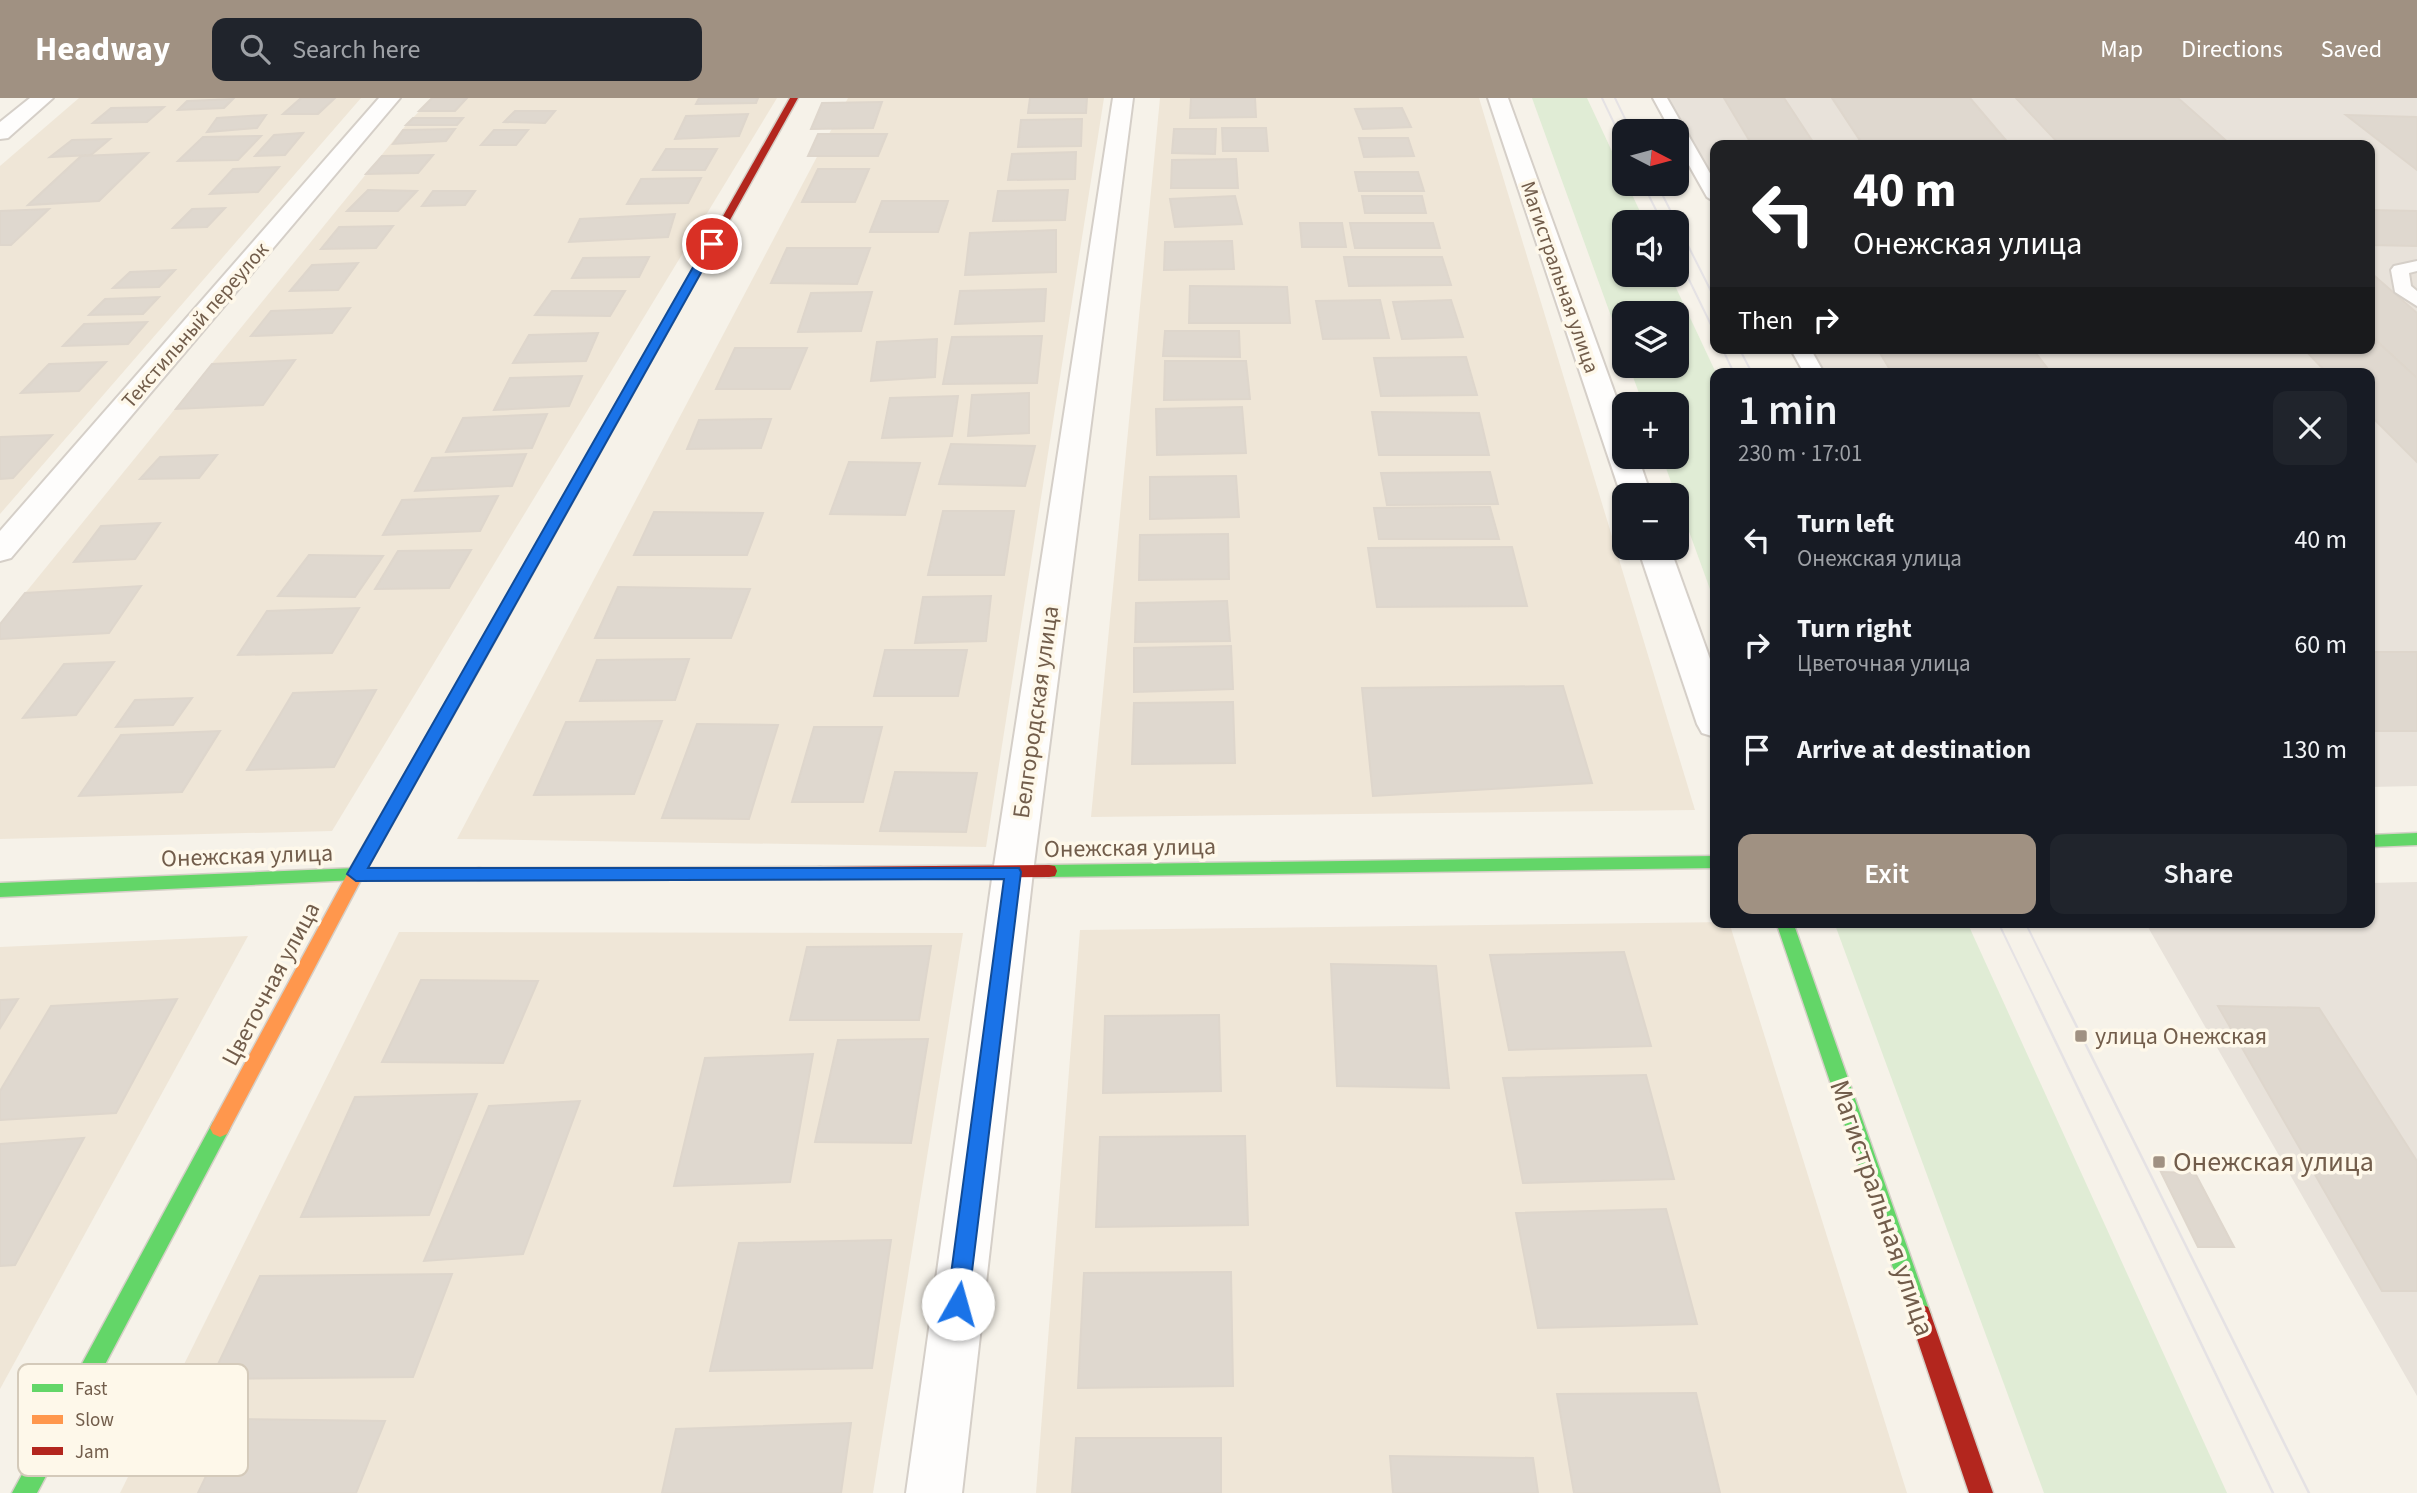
<!DOCTYPE html>
<html lang="en">
<head>
<meta charset="utf-8">
<style>
  body { margin:0; font-family:"Source Sans 3",sans-serif; background:#20242c; color:#f1f3f6; height:100vh; display:flex; flex-direction:column; font-size:26px; white-space:nowrap }
  * { box-sizing:border-box; margin:0 }
  p { font-size:23px; color:#9ea1a6 }
  .icon { flex:none; width:38px; height:38px; fill:none; stroke:currentColor; stroke-width:2; stroke-linecap:round; stroke-linejoin:round }
  .map { position:relative; flex:1; overflow:hidden }
  .panel { position:absolute; left:1710px; top:270px; width:665px; height:560px; display:flex; flex-direction:column; background:#171b24; border-radius:14px; box-shadow:0 2px 5px #0004 }
  .panel>* { flex:none }
  .banner { position:absolute; left:1710px; top:42px; width:665px; height:214px; border-radius:14px; box-shadow:0 2px 5px #0004; background:#202124; color:#fff; overflow:hidden }
  .needle { width:46px; rotate:96deg }
  .buttons { position:absolute; left:1612px; top:21px; display:grid; gap:14px }
  .buttons a { display:grid; place-items:center; width:77px; height:77px; border-radius:14px; background:#171b24; box-shadow:0 2px 5px #0004; font-size:35px }
  .pin { position:absolute; display:grid; place-items:center; width:60px; height:60px; color:#fff; margin:-30px; border:4px solid #fff; border-radius:50%; box-shadow:0 2px 7px #0007 }
  .me { position:absolute; width:77px; margin:-38px; rotate:7deg; stroke-linejoin:round; filter:drop-shadow(0 0 5px #0008) }
  .turn { display:flex; align-items:center; gap:24px; height:147px; padding:0 28px; font-size:32px }
  .turn .icon { width:91px; height:91px; stroke-width:2.5 }
  .turn b { display:block; font-size:49px; line-height:60px }
  .then { display:flex; align-items:center; height:66px; padding:0 28px; background:#0003; gap:14px; font-size:26px }
  .round { display:grid; place-items:center; flex:none; width:74px; height:74px; border-radius:14px; background:#20242c }
  .summary { display:flex; align-items:center; justify-content:space-between; height:119px; padding:0 28px }
  h1 { font-size:42px; font-weight:600; line-height:52px }
  .button { display:flex; gap:14px; margin-top:auto; padding:14px 28px }
  .button a { flex:1; height:80px; border-radius:14px; background:#a09182; color:#fff; font-size:28px; font-weight:600; line-height:80px; text-align:center }
  .button a+a { background:#20242c; color:#f1f3f6 }
  ul { padding:0; list-style:none }
  li { display:flex; align-items:center; gap:21px; height:105px; padding:0 28px }
  li div { flex:1 }
  li b { display:block; font-size:26px }
  li em { font-style:normal }
  header { display:flex; align-items:center; gap:42px; box-sizing:border-box; height:98px; padding:0 35px; background:#a09182; color:#fff }
  header strong { font-size:33px }
  nav { display:flex; gap:38px; margin-inline-start:auto; font-size:24px }
  .search { width:490px; height:63px; background:#20242c; display:flex; align-items:center; gap:18px; box-sizing:border-box; padding:0 24px; border-radius:14px; color:#9ea1a6; font-size:26px }
  .map>svg:first-child { display:block }
</style>
</head>
<body>
<header>
<strong>Headway</strong>
<div class="search"><svg class="icon" aria-label="search" viewBox="0 0 24 24"><circle cx="10" cy="10" r="6"/><path d="M15 15l6 6"/></svg>Search here</div>
<nav><a>Map</a><a>Directions</a><a>Saved</a></nav>
</header>
<div class="map">
<svg width="2417" height="1395" viewBox="0 0 2417 1395">
  <rect width="100%" height="100%" fill="#f6f2e9"/>
  <g fill="#efe6d7">
    <path d="M79 0H361L0 416V68Z"/>
    <path d="M432 0H777L332 733 0 741V526L406 27Z"/>
    <path d="M848 0H1104L986 749 457 741Z"/>
    <path d="M1160 0H1479L1695 712 1091 719Z"/>
    <path d="M1729 824 1907 1395H1036L1080 832Z"/>
    <path d="M399 834 963 835 873 1395H120Z"/>
    <path d="M248 838 0 1291V849Z"/>
  </g>
  <g fill="#e8e2da">
    <path d="M1666 0H2417V688L2370 689V275H1821L1807 250H2370V47H1715V88Z"/>
    <path d="M2417 784V1298L2145 824H2370V785Z"/>
  </g>
  <g fill="#e0ecd5">
    <path d="M1532 0H1587L1624 79V86H1627L1645 124H1624V177H1670L1716 275 1715 505 1662 359H1676V306H1643L1629 268H1676V215H1624V254Z"/>
    <path d="M1834 824H1967L2227 1395H2044Z"/>
  </g>
  <g fill="#dfd8cf" stroke="#ded6cc" stroke-width="2">
    <path d="M301 0H335L318 16H283Z"/>
    <path d="M432 0H467L455 13H419Z"/>
    <path d="M699 0H758L756 5 696 6Z"/>
    <path d="M1030 0H1087L1086 15H1028Z"/>
    <path d="M1191 0H1255L1256 19 1190 20Z"/>
    <path d="M1724 0H1784L1815 47H1752Z"/>
    <path d="M1832 0H1970L2010 47H1863Z"/>
    <path d="M2016 0H2178L2231 47H2060Z"/>
    <path d="M233 1 224 10 178 12 187 3Z"/>
    <path d="M882 4 873 30 811 31 822 5Z"/>
    <path d="M164 9 147 24 93 25 111 10Z"/>
    <path d="M1402 10 1411 29 1363 31 1355 11Z"/>
    <path d="M515 13H555L545 25 504 24Z"/>
    <path d="M748 16 739 38 675 41 686 18Z"/>
    <path d="M266 17 257 30 207 34 217 20Z"/>
    <path d="M2346 17 2417 19V72Z"/>
    <path d="M413 20H463L457 27H406Z"/>
    <path d="M1082 21 1081 48 1018 49 1021 22Z"/>
    <path d="M1222 30H1266L1268 53H1223Z"/>
    <path d="M455 31 446 43 393 46 403 32Z"/>
    <path d="M1174 31H1216L1215 56 1172 55Z"/>
    <path d="M494 32H528L516 47H481Z"/>
    <path d="M303 35 285 57 255 58 274 37Z"/>
    <path d="M818 36H887L878 58H808Z"/>
    <path d="M261 38 238 62 178 63 203 39Z"/>
    <path d="M1359 40H1408L1414 58 1364 59Z"/>
    <path d="M110 41 91 57 50 59 72 42Z"/>
    <path d="M666 51H717L705 72H653Z"/>
    <path d="M1076 54 1075 81 1008 82 1012 56Z"/>
    <path d="M148 55 99 103 28 107 81 58Z"/>
    <path d="M433 57 418 75 366 76 382 58Z"/>
    <path d="M1236 61 1238 90H1171L1172 62Z"/>
    <path d="M279 69 258 94 210 96 233 71Z"/>
    <path d="M818 71H869L855 104H802Z"/>
    <path d="M1355 74H1418L1424 93H1359Z"/>
    <path d="M701 80 688 105 627 106 641 81Z"/>
    <path d="M368 92 417 93 398 113H347Z"/>
    <path d="M1068 92 1065 122 993 123 998 93Z"/>
    <path d="M433 93H475L465 107 422 108Z"/>
    <path d="M1235 98 1242 126 1175 129 1170 101Z"/>
    <path d="M1362 98H1422L1426 115H1365Z"/>
    <path d="M882 103H948L938 134H870Z"/>
    <path d="M225 110 207 129 173 130 192 111Z"/>
    <path d="M49 111 11 147H0V113Z"/>
    <path d="M2370 112 2417 113V148L2370 147Z"/>
    <path d="M675 116 668 139 569 144 580 121Z"/>
    <path d="M1300 125H1342L1346 149H1302Z"/>
    <path d="M1350 125H1433L1440 150H1355Z"/>
    <path d="M393 128 376 150 321 151 339 129Z"/>
    <path d="M1056 132V174L965 177 970 135Z"/>
    <path d="M1232 143 1234 171 1164 172 1165 144Z"/>
    <path d="M787 150H870L857 186 771 185Z"/>
    <path d="M649 159 639 179 572 180 583 160Z"/>
    <path d="M1344 159H1442L1451 187 1349 188Z"/>
    <path d="M358 165 338 192 290 193 312 167Z"/>
    <path d="M175 172 159 189 113 190 130 174Z"/>
    <path d="M2370 174 2417 215V280L2370 237Z"/>
    <path d="M1190 188 1287 189 1290 225H1189Z"/>
    <path d="M1046 191 1044 223 955 226 960 193Z"/>
    <path d="M552 193H625L610 218 535 217Z"/>
    <path d="M872 194 861 233 798 234 811 195Z"/>
    <path d="M159 199 143 216 89 217 105 201Z"/>
    <path d="M1380 202 1389 240 1323 241 1316 203Z"/>
    <path d="M1451 202 1463 239 1402 241 1393 204Z"/>
    <path d="M350 210 332 235 251 238 271 213Z"/>
    <path d="M147 224 128 246 63 248 84 226Z"/>
    <path d="M1165 233H1239L1240 259 1163 258Z"/>
    <path d="M598 235 586 263 513 265 529 237Z"/>
    <path d="M2370 237 2417 280V364L2370 317V275H2327L2303 250H2370Z"/>
    <path d="M1042 238 1037 285 943 286 952 239Z"/>
    <path d="M937 241 935 279 871 283 877 244Z"/>
    <path d="M735 250H807L790 291H716Z"/>
    <path d="M1877 250H2032L2051 275H1892Z"/>
    <path d="M1466 259 1477 297 1381 298 1374 260Z"/>
    <path d="M295 262 263 307 176 311 212 266Z"/>
    <path d="M1165 263H1246L1250 301 1164 302Z"/>
    <path d="M106 264 79 293 21 295 49 266Z"/>
    <path d="M582 278 569 308 494 312 510 280Z"/>
    <path d="M1029 295V335L968 338 972 297Z"/>
    <path d="M958 298 952 338 882 340 890 300Z"/>
    <path d="M1242 309 1246 355 1157 357 1156 311Z"/>
    <path d="M1372 314 1479 315 1489 357H1379Z"/>
    <path d="M547 316 532 350 446 354 463 320Z"/>
    <path d="M771 321 761 350 687 351 699 322Z"/>
    <path d="M52 337 13 380 0 381V339Z"/>
    <path d="M951 346 1035 348 1025 388 939 386Z"/>
    <path d="M526 356 512 388 415 393 432 360Z"/>
    <path d="M217 357 199 380 140 381 160 359Z"/>
    <path d="M849 364 920 365 905 417 830 416Z"/>
    <path d="M1490 374 1498 406 1387 407 1381 375Z"/>
    <path d="M1236 378 1239 419 1150 421V379Z"/>
    <path d="M498 398 480 433 383 437 402 402Z"/>
    <path d="M1490 409 1499 441H1379L1374 410Z"/>
    <path d="M943 413H1014L1004 477H928Z"/>
    <path d="M654 414 763 415 747 457H634Z"/>
    <path d="M160 425 135 461 74 464 101 428Z"/>
    <path d="M1228 436 1229 481 1139 482 1140 437Z"/>
    <path d="M1512 449 1527 508 1377 509 1368 450Z"/>
    <path d="M471 452 449 490 375 491 398 453Z"/>
    <path d="M309 457 383 458 355 499 278 498Z"/>
    <path d="M141 488 109 535 0 541V526L25 495Z"/>
    <path d="M618 489 750 491 731 540H595Z"/>
    <path d="M991 498 986 543 915 545 923 499Z"/>
    <path d="M1227 503 1230 543 1135 544 1136 505Z"/>
    <path d="M359 510 332 555 238 557 267 513Z"/>
    <path d="M1231 548 1233 591 1134 594V550Z"/>
    <path d="M885 552H967L958 598H874Z"/>
    <rect x="2370" y="554" width="47" height="79"/>
    <path d="M689 561 675 602 580 603 597 562Z"/>
    <path d="M114 564 76 617 23 620 64 566Z"/>
    <path d="M1563 588 1592 685 1373 698 1362 590Z"/>
    <path d="M376 592 334 669 247 672 293 595Z"/>
    <path d="M192 600 173 627 116 629 135 602Z"/>
    <path d="M1233 604 1235 665 1132 666 1134 605Z"/>
    <path d="M662 623 634 696 534 697 566 624Z"/>
    <path d="M697 626 778 627 749 721 662 720Z"/>
    <path d="M814 629H882L863 704H792Z"/>
    <path d="M220 633 182 694 79 698 121 637Z"/>
    <path d="M895 674 977 675 966 734 880 733Z"/>
    <path d="M931 848 919 922H790L807 849Z"/>
    <path d="M1624 854 1651 948 1509 952 1490 857Z"/>
    <path d="M1331 866 1436 868 1449 990 1337 988Z"/>
    <path d="M421 882 538 883 503 965 382 964Z"/>
    <path d="M18 901 0 930V902Z"/>
    <path d="M177 901 116 1015 0 1022V993L51 908Z"/>
    <path d="M2218 908 2319 910 2417 1063V1193H2382Z"/>
    <path d="M1219 917 1221 993 1103 995 1105 918Z"/>
    <path d="M928 941 911 1045 815 1044 838 942Z"/>
    <path d="M813 956 790 1084 674 1088 705 960Z"/>
    <path d="M1646 977 1674 1081 1523 1085 1503 980Z"/>
    <path d="M477 996 429 1117 301 1119 355 999Z"/>
    <path d="M580 1003 523 1156 424 1163 489 1008Z"/>
    <path d="M1245 1038 1248 1127 1096 1129 1100 1039Z"/>
    <path d="M84 1040 15 1167 0 1168V1046Z"/>
    <path d="M2161 1074 2195 1075 2234 1149H2198Z"/>
    <path d="M1666 1111 1697 1226 1538 1230 1516 1115Z"/>
    <path d="M891 1142 872 1270 710 1273 739 1145Z"/>
    <path d="M1231 1174 1233 1288 1078 1290 1084 1175Z"/>
    <path d="M452 1176 413 1279 211 1281 260 1178Z"/>
    <path d="M1696 1295 1720 1395H1574L1557 1296Z"/>
    <path d="M233 1321 385 1323 356 1395H198Z"/>
    <path d="M851 1325 841 1395H662L676 1331Z"/>
    <path d="M1076 1340H1221V1395H1072Z"/>
    <path d="M1390 1358 1533 1360 1538 1395H1393Z"/>
  </g>
  <g fill="none" stroke-linecap="round" stroke-linejoin="round">
    <defs>
      <g id="lane">
        <path d="M1653 0H1667L1715 84V104L1707 99 1676 44V33H1671Z"/>
        <path d="M2417 163V173L2409 175 2411 188 2417 193V208L2395 194 2391 172 2394 168Z"/>
        <path d="M1790 250H1810L1824 275H1804Z"/>
      </g>
      <g id="street">
        <path d="M30 0H53L8 40 0 41V24Z"/>
        <path d="M379 0H400L11 460 0 463V433Z"/>
        <path d="M1113 0H1133L1033 774 962 1395H906L993 774Z"/>
        <path d="M1488 0H1508L1624 321V359H1638L1651 397H1624V402L1621 397Z"/>
        <path d="M1638 450H1670L1715 575V639L1702 635 1697 626Z"/>
      </g>
      <g id="fast">
        <path d="M664 222 673 224 482 566 480 569H470L468 566Z"/>
        <path d="M2417 735V747L2370 749V737Z"/>
        <path d="M1715 758V770L1049 779 1043 778 1041 773 1043 768 1049 767Z"/>
        <path d="M356 770H479L485 771 487 776 485 781 479 782H356L0 799V785Z"/>
        <path d="M1776 824H1793L1931 1217 1928 1225 1920 1228 1912 1225 1909 1217Z"/>
        <path d="M220 1021 227 1024 230 1030 227 1036 37 1395H12L213 1024Z"/>
      </g>
      <g id="slow">
        <path d="M475 561 482 566 362 780 227 1036 220 1039 213 1036 210 1030 213 1024 350 771 468 566Z"/>
        <path d="M820 769 826 770 828 775 826 780 820 781 479 782 473 781 471 776 473 771 479 770Z"/>
      </g>
      <g id="jam">
        <path d="M790 0H798L673 224 664 226 663 224Z"/>
        <path d="M1049 767 1055 768 1057 773 1055 778 1049 779 820 781 814 780 812 775 814 770 820 769Z"/>
        <path d="M1920 1206 1928 1209 1931 1217 1993 1395H1969L1909 1217 1912 1209Z"/>
      </g>
    </defs>
    <use href="#lane" stroke="#d5cfc8" stroke-width="4"/>
    <use href="#street" stroke="#d5cfc8" stroke-width="4"/>
    <use href="#fast" stroke="#d5cfc7" stroke-width="3"/>
    <use href="#slow" stroke="#d5cfc7" stroke-width="3"/>
    <use href="#jam" stroke="#d5cfc7" stroke-width="3"/>
    <use href="#lane" fill="#fefdfc" fill-rule="evenodd"/>
    <use href="#street" fill="#fefdfc" fill-rule="evenodd"/>
    <use href="#fast" fill="#63d668" fill-rule="evenodd"/>
    <use href="#slow" fill="#ff974d" fill-rule="evenodd"/>
    <use href="#jam" fill="#b3261e" fill-rule="evenodd"/>
    <g stroke="#e5e2e4" stroke-width="2">
      <path d="M1602 0 1624 46"/>
      <path d="M1615 0 1631 33"/>
      <path d="M1643 86 1662 124"/>
      <path d="M1657 86 1715 201"/>
      <path d="M1676 155 1715 235"/>
      <path d="M1722 250 1734 275"/>
      <path d="M1739 250 1752 275"/>
      <path d="M1998 824 2037 905"/>
      <path d="M2025 824 2065 905"/>
    </g>
    <g stroke="#e5e2e4" stroke-width="2.5">
      <path d="M2036 903 2273 1395"/>
      <path d="M2064 903 2309 1395"/>
    </g>
  </g>
  <path fill="#1a73e8" stroke="#114b97" stroke-width="2" d="M708 143 717 146 368 770H1019L1021 774 968 1206 965 1214 958 1217 950 1214 947 1206 1004 781 356 783 347 776Z"/>
  <g fill="#a09182" stroke="#fef8ea" stroke-width="2.5">
    <rect x="2074" y="931" width="14" height="14" rx="3.5"/>
    <rect x="2152" y="1057" width="14" height="14" rx="3.5"/>
  </g>
  <g text-anchor="middle" dominant-baseline="central" stroke-width="7" stroke-linejoin="round" paint-order="stroke">
    <g font-size="21" fill="#725d4b" stroke="#fef8ea">
      <text transform="translate(1560 179) rotate(71)">Магистральная улица</text>
      <text transform="translate(195 227) rotate(-49)">Текстильный переулок</text>
    </g>
    <g font-size="24" fill="#725d4b" stroke="#fef8ea">
      <text transform="translate(1036 614) rotate(-82)">Белгородская улица</text>
      <text transform="translate(1130 750) rotate(-1)">Онежская улица</text>
      <text transform="translate(247 758) rotate(-2)">Онежская улица</text>
      <text transform="translate(271 886) rotate(-62)">Цветочная улица</text>
    </g>
    <g font-size="24" fill="#725d4b" stroke="#fef8ea" text-anchor="start">
      <text x="2095" y="938">улица Онежская</text>
    </g>
    <g font-size="28" fill="#725d4b" stroke="#fef8ea" text-anchor="start">
      <text x="2173" y="1064">Онежская улица</text>
    </g>
    <g font-size="28" fill="#725d4b" stroke="#fef8ea">
      <text transform="translate(1882 1110) rotate(71)">Магистральная улица</text>
    </g>
  </g>
  <rect x="18" y="1266" width="230" height="112" rx="10" fill="#fef8ea" stroke="#d4caba" stroke-width="2"/>
  <rect x="32" y="1286" width="31" height="8" fill="#63d668"/>
  <rect x="32" y="1317" width="31" height="9" fill="#ff974d"/>
  <rect x="32" y="1349" width="31" height="8" fill="#b3261e"/>
  <g font-size="19" fill="#725d4b">
    <text x="75" y="1297">Fast</text>
    <text x="75" y="1328">Slow</text>
    <text x="75" y="1360">Jam</text>
  </g>
</svg>
<div class="buttons">
<a><svg class="needle" viewBox="-14 -14 28 28"><path d="M0-13l5 13h-10z" fill="#e53935"/><path d="M0 13l5-13h-10z" fill="#9ea1a6"/></svg></a>
<a><svg class="icon" aria-label="sound" viewBox="0 0 24 24"><path d="M4 9h4l5-4v14l-5-4H4zM17 9q2 3 0 6"/></svg></a>
<a><svg class="icon" aria-label="layers" viewBox="0 0 24 24"><path d="M12 4l9 5-9 5-9-5zM3 14l9 5 9-5"/></svg></a>
<a>+</a>
<a>−</a>
</div>
<div class="pin" style="left:712px;top:146px;background:#d93025"><svg class="icon" aria-label="arrive" viewBox="0 0 24 24"><path d="M6 21V4h12l-3 4 3 4H6"/></svg></div>
<svg class="me" style="left:958px;top:1206px" viewBox="-20 -20 40 40"><circle r="19" fill="#fff"/><path d="M0-13L10 11 0 6-10 11z" fill="#1a73e8"/></svg>
<div class="banner">
<div class="turn"><svg class="icon" aria-label="left" viewBox="0 0 24 24"><path d="M17 20v-9H6M10 6l-5 5 5 5"/></svg><div><b>40 m</b>Онежская улица</div></div>
<div class="then">Then<svg class="icon" aria-label="right" viewBox="0 0 24 24"><path d="M7 20v-9h11M14 6l5 5-5 5"/></svg></div>
</div>
<section class="panel">
<div class="summary"><div><h1>1 min</h1><p>230 m · 17:01</p></div><a class="round"><svg class="icon" aria-label="close" viewBox="0 0 24 24"><path d="M6 6l12 12M18 6L6 18"/></svg></a></div>
<ul>
<li><svg class="icon" aria-label="left" viewBox="0 0 24 24"><path d="M17 20v-9H6M10 6l-5 5 5 5"/></svg><div><b>Turn left</b><p>Онежская улица</p></div><em>40 m</em></li>
<li><svg class="icon" aria-label="right" viewBox="0 0 24 24"><path d="M7 20v-9h11M14 6l5 5-5 5"/></svg><div><b>Turn right</b><p>Цветочная улица</p></div><em>60 m</em></li>
<li><svg class="icon" aria-label="arrive" viewBox="0 0 24 24"><path d="M6 21V4h12l-3 4 3 4H6"/></svg><div><b>Arrive at destination</b></div><em>130 m</em></li>
</ul>
<div class="button"><a>Exit</a><a>Share</a></div>
</section>
</div>
</body>
</html>
